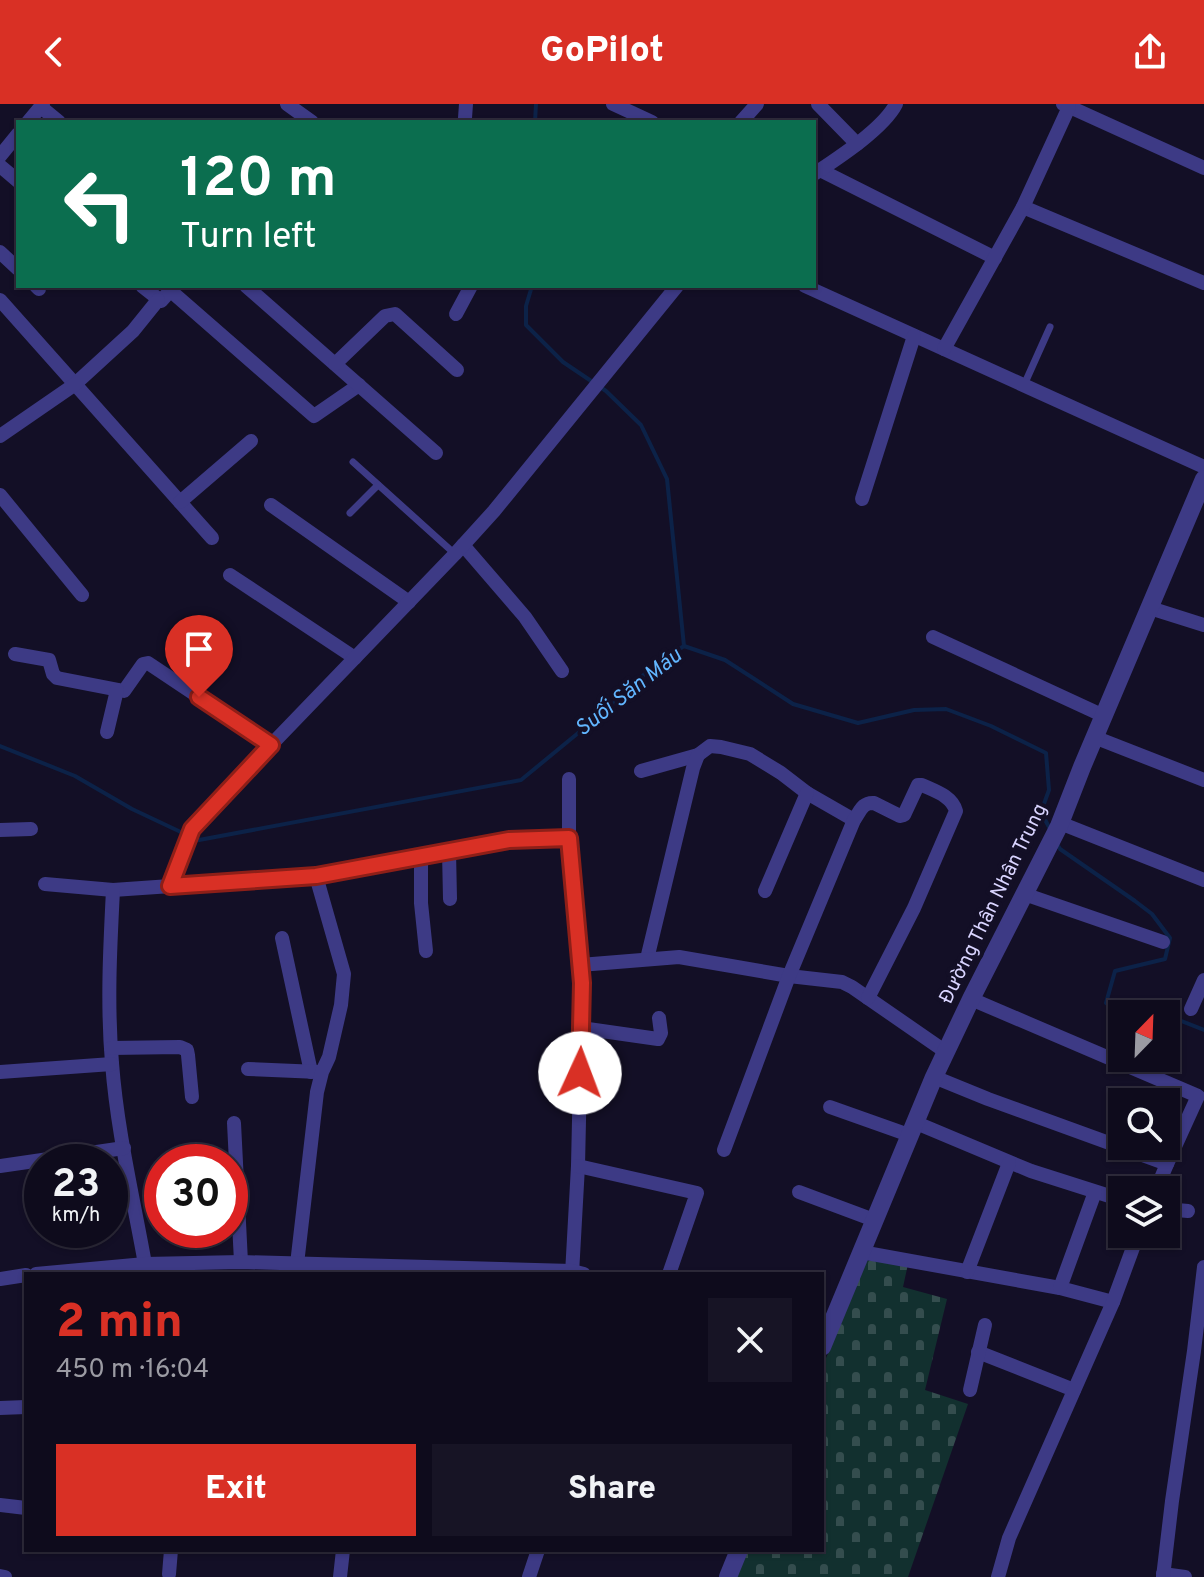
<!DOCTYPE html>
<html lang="en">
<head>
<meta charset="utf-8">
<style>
  body { margin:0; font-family:Overpass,sans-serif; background:#171425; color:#f1f3f6; height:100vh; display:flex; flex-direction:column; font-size:30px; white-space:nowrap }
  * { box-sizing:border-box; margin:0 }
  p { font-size:26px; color:#9b9ba3 }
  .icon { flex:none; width:44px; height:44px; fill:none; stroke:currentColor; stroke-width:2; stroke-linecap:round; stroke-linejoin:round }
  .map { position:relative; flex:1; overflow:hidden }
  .details { position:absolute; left:24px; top:1168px; width:800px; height:280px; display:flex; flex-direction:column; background:#0e0b1c; border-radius:0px; box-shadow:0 2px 6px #0004,0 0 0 2px #2e2b3b }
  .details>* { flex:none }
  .top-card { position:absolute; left:16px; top:16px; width:800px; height:168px; border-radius:0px; box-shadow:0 2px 6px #0004,0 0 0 2px #2e2b3b; background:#0b6e4f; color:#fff; overflow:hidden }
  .needle { width:52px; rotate:23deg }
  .tools { position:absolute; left:1108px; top:896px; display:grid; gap:16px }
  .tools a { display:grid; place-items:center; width:72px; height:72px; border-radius:0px; background:#0e0b1c; box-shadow:0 2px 6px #0004,0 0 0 2px #2e2b3b; font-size:40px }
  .speed { position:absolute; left:24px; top:1040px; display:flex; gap:16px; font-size:40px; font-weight:700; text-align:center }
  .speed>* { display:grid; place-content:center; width:104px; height:104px; border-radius:50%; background:#0e0b1c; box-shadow:0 2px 6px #0004,0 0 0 2px #2e2b3b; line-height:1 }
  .speed small { font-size:20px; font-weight:400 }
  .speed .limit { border:12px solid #d22; background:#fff; color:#111 }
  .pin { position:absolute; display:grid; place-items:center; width:68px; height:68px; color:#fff; margin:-82px -34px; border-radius:50% 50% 50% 0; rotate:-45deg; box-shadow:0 0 8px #0007 }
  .pin .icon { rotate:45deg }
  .me { position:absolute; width:88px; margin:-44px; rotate:2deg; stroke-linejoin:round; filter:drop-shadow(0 0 6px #0008) }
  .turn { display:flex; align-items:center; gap:28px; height:168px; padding:0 32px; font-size:36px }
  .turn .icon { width:104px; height:104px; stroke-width:2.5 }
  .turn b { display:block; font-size:56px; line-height:68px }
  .round { display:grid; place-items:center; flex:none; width:84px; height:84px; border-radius:0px; background:#171425 }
  .overview { display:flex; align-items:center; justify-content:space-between; height:136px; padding:0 32px }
  h1 { font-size:48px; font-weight:800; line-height:60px; color:#d93025 }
  .action { display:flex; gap:16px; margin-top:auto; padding:16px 32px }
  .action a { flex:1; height:92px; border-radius:0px; background:#d93025; color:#fff; font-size:32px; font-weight:800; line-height:92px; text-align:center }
  .action a+a { background:#171425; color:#f1f3f6 }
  header { display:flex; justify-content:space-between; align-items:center; height:104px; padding:0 32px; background:#d93025; color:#fff; font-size:36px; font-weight:800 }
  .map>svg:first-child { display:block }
</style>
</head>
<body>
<header><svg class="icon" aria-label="back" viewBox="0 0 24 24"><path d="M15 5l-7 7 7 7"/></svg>GoPilot<svg class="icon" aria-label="share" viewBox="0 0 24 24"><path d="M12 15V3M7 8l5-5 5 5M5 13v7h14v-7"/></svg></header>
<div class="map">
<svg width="1204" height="1473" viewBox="0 0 1204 1473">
  <defs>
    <pattern id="cemetery-stones" width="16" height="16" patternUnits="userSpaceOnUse" patternTransform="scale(2)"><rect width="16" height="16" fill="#12302f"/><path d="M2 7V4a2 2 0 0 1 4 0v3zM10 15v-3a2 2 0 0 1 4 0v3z" fill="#344d4e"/></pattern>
  </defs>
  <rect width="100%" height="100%" fill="#130f26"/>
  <path fill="url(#cemetery-stones)" d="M866 1156 908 1160 903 1183 947 1195 925 1286 968 1300 908 1473H737L748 1446H822V1264Z"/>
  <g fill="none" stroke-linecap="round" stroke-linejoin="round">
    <g stroke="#0c2248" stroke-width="4">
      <path d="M535 18 536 0"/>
      <path d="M532 182 526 202V221L563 258 606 287 641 321 667 375 684 542"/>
      <path d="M0 642 75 672 132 705 185 730"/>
      <path d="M193 733 199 736 521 676 611 602 652 563 684 542 725 556 793 600 858 619 914 606 946 605 991 622 1046 649 1049 686 1041 708 1050 725"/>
      <path d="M1057 740 1060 745 1135 797 1152 810 1170 834 1165 855 1115 867 1106 899 1122 911"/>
      <path d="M1154 910 1160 909 1163 910"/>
      <path d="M1166 911 1204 926"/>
    </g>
    <g stroke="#3d3a85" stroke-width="7">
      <path d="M1024 281 1050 223"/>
      <path d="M353 358 455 450"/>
      <path d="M350 409 378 381"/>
    </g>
    <g stroke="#3d3a85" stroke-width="14">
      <path d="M287 0 312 18"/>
      <path d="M613 0 652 18"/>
      <path d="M818 0 857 40"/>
      <path d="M1063 0 1204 64"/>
      <path d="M41 3 59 18"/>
      <path d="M465 14 466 0"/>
      <path d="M28 18 43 0"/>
      <path d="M741 18 757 0"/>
      <path d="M0 52 18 30"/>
      <path d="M0 62 18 77"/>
      <path d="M820 66 995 154"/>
      <path d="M814 70C838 54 883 25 896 0"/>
      <path d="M1023 103 1204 179"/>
      <path d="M0 148 18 165"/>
      <path d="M36 182 39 185"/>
      <path d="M142 182 161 197 169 188H172L314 312 359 281"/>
      <path d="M246 182 436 349"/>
      <path d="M805 182 1204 363"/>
      <path d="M0 196 212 434"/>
      <path d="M456 210 471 182"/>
      <path d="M944 245 1023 103 1069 3"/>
      <path d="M335 260 385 212 395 210 457 266"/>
      <path d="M0 332 74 281 133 227 158 196"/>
      <path d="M0 391 82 491"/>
      <path d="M862 395 914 232"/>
      <path d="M180 398 251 337"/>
      <path d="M271 401 409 498"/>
      <path d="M463 441 525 513 562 567"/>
      <path d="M230 471 355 554"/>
      <path d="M1150 504 1204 521"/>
      <path d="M933 533 1104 612"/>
      <path d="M15 550 49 556 53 570 57 574 124 587 143 560 148 559 271 641 455 450 494 407 677 182"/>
      <path d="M107 628 117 586"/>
      <path d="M1094 633 1204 676"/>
      <path d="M641 667 698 651 710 642 721 643 750 650 781 669 807 689 854 716"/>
      <path d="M569 675V734L582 879 578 1062 572 1170"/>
      <path d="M1060 719 1204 776"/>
      <path d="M0 726 31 725"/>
      <path d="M449 747 450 795"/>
      <path d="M421 752V799L426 847"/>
      <path d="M45 780 113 786 316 772 515 735 569 734"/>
      <path d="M170 782 192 725 271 641"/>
      <path d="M113 786C110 844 107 901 112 959 117 1026 133 1093 145 1160"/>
      <path d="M765 787 807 689"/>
      <path d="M1024 790 1163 838"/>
      <path d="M282 834 311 968"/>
      <path d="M647 855 693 664 698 651"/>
      <path d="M580 861 679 853 789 872 842 878 852 883 946 948"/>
      <path d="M1191 905 1204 876"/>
      <path d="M581 924 658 935 661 929 659 914"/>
      <path d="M111 944 180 943 187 946 188 951 192 993"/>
      <path d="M248 965 319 968"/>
      <path d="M0 968 112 960"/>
      <path d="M934 973 988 995 1167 1060 1198 992 971 895"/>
      <path d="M830 1003 909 1031"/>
      <path d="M914 1018 1031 1067 1122 1096"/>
      <path d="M234 1019 241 1158"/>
      <path d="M724 1046 789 872 854 716C860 708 862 698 874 699L900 712 904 711 918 681H922C935 687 952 692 956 707L914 804 868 894"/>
      <path d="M0 1062 124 1044"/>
      <path d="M578 1062 697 1089 669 1170"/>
      <path d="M1156 1086 1167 1060"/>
      <path d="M799 1088 874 1116"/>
      <path d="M1166 1105 1188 1107"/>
      <path d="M861 1148 1060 1184 1113 1198"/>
      <path d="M297 1160 317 988 322 968 329 953 341 901 344 870 316 772"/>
      <path d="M967 1168 1009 1059"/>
      <path d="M36 1170 145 1160 241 1158 572 1167 584 1170"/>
      <path d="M0 1175 26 1171"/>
      <path d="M1060 1184 1095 1088"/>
      <path d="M978 1248 1074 1286"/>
      <path d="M970 1286 985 1221"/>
      <path d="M0 1304 26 1303"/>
      <path d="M0 1401 26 1404"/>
      <path d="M169 1470 171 1446"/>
      <path d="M1163 1470 1185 1473"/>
      <path d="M0 1472 5 1473"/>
      <path d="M340 1473 343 1446"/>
      <path d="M529 1473 538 1446"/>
      <path d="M998 1473 1009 1434 1113 1198 1138 1130"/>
      <path d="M1163 1473 1172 1397 1194 1247 1204 1163"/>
    </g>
    <g stroke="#3d3a85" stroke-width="18">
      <path d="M822 1243 934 973 971 895 1059 722 1082 663 1204 375"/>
      <path d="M728 1473 739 1446"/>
    </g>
  </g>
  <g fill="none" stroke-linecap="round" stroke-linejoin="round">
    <defs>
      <path id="route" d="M199 593 271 641 192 725 170 782 316 772 509 736 569 734 582 879 580 969"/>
    </defs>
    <use href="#route" stroke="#8d1f18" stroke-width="20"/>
    <use href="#route" stroke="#d93025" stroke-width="14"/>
  </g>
  <g text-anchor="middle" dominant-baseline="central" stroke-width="8" stroke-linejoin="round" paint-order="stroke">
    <g font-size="20" fill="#d9d4ff" stroke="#130f26">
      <text transform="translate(994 800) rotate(-64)">Đường Thân Nhân Trung</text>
    </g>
    <g font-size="22" font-style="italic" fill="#62b6ff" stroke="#130f26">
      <text transform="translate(629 589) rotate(-38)">Suối Săn Máu</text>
    </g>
  </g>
</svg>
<div class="tools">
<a><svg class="needle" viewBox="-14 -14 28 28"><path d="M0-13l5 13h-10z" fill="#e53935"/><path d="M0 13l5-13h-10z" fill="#9b9ba3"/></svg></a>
<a><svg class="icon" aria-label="search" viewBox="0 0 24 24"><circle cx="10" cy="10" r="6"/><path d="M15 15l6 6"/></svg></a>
<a><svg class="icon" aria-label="layers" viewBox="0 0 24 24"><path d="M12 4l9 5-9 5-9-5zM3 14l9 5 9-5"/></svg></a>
</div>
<div class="speed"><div>23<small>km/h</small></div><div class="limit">30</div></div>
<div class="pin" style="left:199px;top:593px;background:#d93025"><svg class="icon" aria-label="arrive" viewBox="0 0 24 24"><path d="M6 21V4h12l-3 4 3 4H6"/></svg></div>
<svg class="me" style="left:580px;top:969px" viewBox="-20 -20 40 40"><circle r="19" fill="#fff"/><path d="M0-13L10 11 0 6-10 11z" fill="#d93025"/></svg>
<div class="top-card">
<div class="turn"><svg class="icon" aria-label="left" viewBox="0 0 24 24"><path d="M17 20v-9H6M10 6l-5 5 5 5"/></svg><div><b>120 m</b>Turn left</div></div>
</div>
<section class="details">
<div class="overview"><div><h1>2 min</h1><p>450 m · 16:04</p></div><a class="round"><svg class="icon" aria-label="close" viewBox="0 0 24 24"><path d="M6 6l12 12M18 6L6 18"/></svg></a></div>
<div class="action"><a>Exit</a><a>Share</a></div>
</section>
</div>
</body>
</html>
